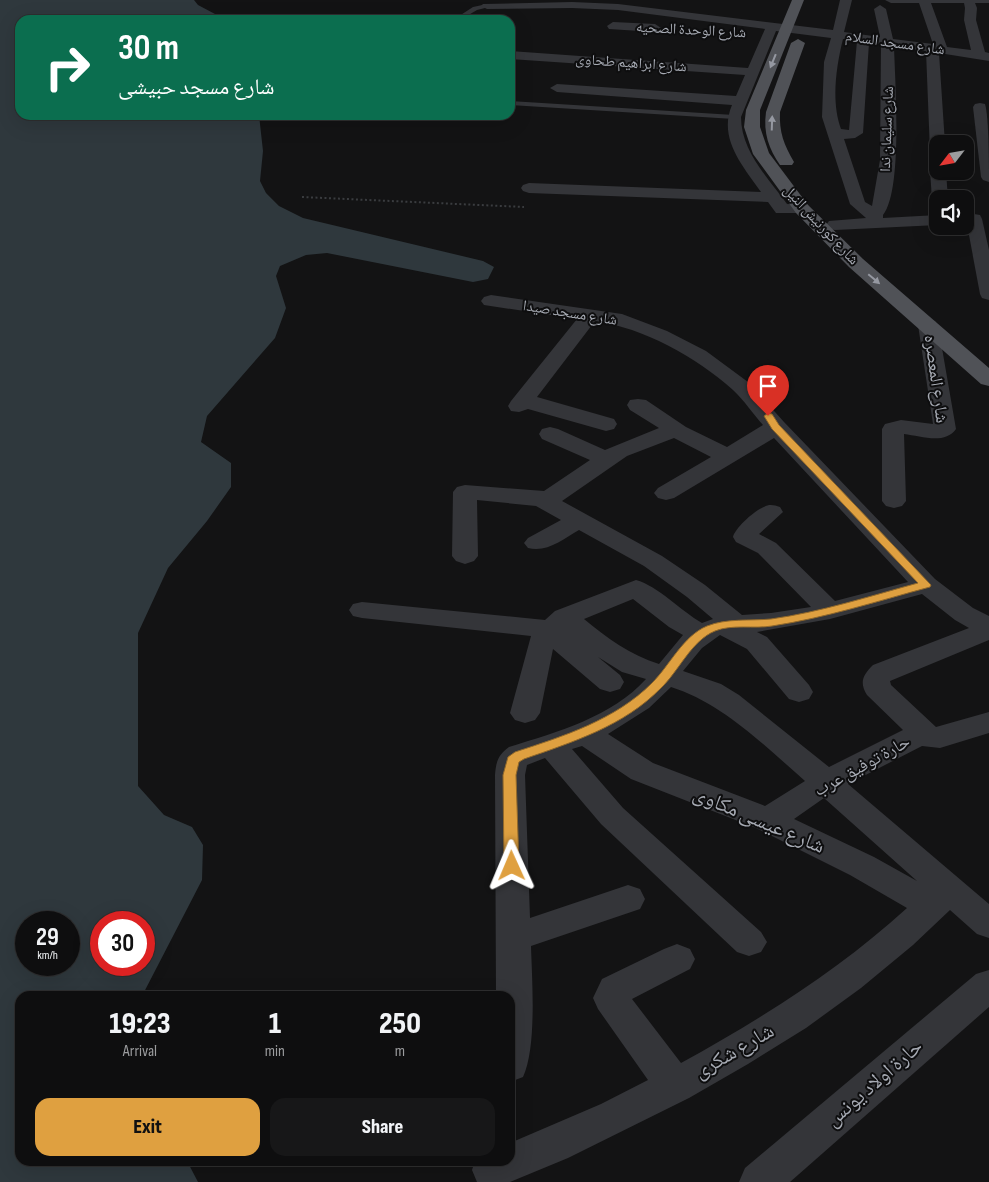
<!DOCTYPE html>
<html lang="en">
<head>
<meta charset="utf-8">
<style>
  body { margin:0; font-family:"Sofia Sans Condensed","Noto Naskh Arabic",sans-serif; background:#171718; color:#f1f3f6; height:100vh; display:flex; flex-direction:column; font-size:19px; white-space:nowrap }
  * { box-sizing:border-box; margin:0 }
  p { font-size:16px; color:#9b9c9e }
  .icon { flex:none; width:28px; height:28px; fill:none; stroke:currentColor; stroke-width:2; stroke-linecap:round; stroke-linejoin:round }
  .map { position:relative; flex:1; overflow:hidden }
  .details { position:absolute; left:15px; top:991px; width:500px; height:175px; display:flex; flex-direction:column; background:#0e0e0f; border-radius:15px; box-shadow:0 5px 20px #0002,0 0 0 1px #2e2e2f }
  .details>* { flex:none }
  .hud { position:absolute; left:15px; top:15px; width:500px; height:105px; border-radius:15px; box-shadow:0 5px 20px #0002,0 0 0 1px #2e2e2f; background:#0b6e4f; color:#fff; overflow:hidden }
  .needle { width:32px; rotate:239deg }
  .tools { position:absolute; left:929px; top:135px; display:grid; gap:10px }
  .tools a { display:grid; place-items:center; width:45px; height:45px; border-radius:10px; background:#0e0e0f; box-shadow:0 5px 20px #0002,0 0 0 1px #2e2e2f; font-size:25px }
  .speed { position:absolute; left:15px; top:911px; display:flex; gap:10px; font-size:25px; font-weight:700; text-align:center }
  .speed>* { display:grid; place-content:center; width:65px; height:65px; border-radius:50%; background:#0e0e0f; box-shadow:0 5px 20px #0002,0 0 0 1px #2e2e2f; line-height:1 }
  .speed small { font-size:12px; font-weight:400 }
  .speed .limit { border:8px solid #d22; background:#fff; color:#111 }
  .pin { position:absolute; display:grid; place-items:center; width:42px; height:42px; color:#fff; margin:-51px -21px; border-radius:50% 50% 50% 0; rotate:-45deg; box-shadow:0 0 5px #0007 }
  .pin .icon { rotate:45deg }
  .me { position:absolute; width:55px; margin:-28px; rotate:359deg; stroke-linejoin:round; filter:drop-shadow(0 0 4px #0008) }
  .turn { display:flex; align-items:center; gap:18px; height:105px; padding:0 20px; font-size:22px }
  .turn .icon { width:65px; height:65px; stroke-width:2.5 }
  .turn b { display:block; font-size:35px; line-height:42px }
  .eta { display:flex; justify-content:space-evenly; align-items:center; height:85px; text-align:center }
  .eta b { font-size:30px; font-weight:800; line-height:35px }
  .button { display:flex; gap:10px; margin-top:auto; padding:10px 20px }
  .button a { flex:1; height:58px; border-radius:15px; background:#dfa040; color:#111; font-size:20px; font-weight:800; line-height:58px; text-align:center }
  .button a+a { background:#171718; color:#f1f3f6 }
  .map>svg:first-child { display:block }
</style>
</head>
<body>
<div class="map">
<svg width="989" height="1182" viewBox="0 0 989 1182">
  <rect width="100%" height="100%" fill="#131314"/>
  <path fill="#2f383d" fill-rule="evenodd" d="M0 0H194L198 5 215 14 204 20H20V115H259L263 151 260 181 266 193 279 206 303 218 483 261 494 267 488 279 473 282 327 253 306 255 280 266 276 276 286 308 275 338 207 416 201 442 231 463V487L207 521 168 568 138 633V786L164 815 192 827 203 845 202 880 142 996H20V1161H187L198 1182H0ZM26 922H69V965H26ZM101 922H144V965H101Z"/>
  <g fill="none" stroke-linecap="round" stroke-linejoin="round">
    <path stroke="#3a3c3f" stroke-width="2" stroke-dasharray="2 2.5" stroke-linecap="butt" d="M302 197 524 207"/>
    <g fill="#343539" fill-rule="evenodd">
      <path d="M487 4 489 7 477 10 460 20H453L473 7Z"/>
      <path d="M510 101 734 115 738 117 734 119 510 105Z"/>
    </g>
    <g fill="#343539" fill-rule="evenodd">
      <path d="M840 0H852L844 32 880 37 874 9 880 5 886 9 893 39 933 44 919 3H891L885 0H989V3H975L977 8 976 20 985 52 989 53V61L939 53 945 144H938V156L933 155 930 152 926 51 894 46C895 82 903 190 883 215V218L938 215V225L835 230 829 229 826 225 829 221 866 218 850 204 822 117 824 62 831 38 776 31 741 117C741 151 768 178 787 204L808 205 810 209 808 213H776L768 202 529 193 523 191 521 188 523 185 529 183 761 192C742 165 718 138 732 105L557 92 550 88 557 84 736 96 745 75 510 59V51L748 68 765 29 618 10 572 8 487 9 481 6 483 4 572 2 618 4 833 30ZM931 3H964L965 8 964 20 971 50 947 47ZM843 39 857 41 849 130 841 129C831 102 836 67 843 39ZM869 43 881 44 880 160 872 206 865 202 844 139 855 138 863 133Z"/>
      <path d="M613 22 655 24 661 28 655 32 609 29 607 26Z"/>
      <path d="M980 103 985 104C989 117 989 165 989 182L983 180 981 177 973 107 975 104Z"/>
      <path d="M938 166V171H946L948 199H938V203L932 199 930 171 932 168Z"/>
      <path d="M974 214 980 215 982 219 989 250V300L982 298 980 294 966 219 968 215Z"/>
      <path d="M491 295 622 314 667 331 706 351 748 382 784 422 935 579 973 608 989 616V640L890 681 891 685 936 727 989 712V733L940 748 922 746 848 784 989 904V938L977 934 950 910 913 945 861 988 806 1028 748 1064 689 1098 568 1158 510 1182H477L472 1170 475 1161H510V1143L601 1104 648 1080 598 1009 593 998 602 979 664 949 677 944 690 949 695 959 690 969 632 999 681 1063C761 1019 839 970 907 908L850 875 756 828 631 779 582 746 572 749 623 808 761 932 767 942 761 952 749 956 737 952 601 824 545 758 527 765 525 775 530 918 628 885 640 889 645 899 640 909 531 946C532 980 537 1047 523 1077L510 1082V996H496L495 775C496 762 498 755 509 747 557 732 612 717 646 679L622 672 598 657 620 675 624 682 620 689 610 692 600 689 553 649 540 713 535 720 525 723 515 720 510 713 531 636 362 618 353 616 349 610 353 604 362 602 545 620 555 611 636 580C658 586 681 611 702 623L713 619 687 597 644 566 579 530C563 539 547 553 528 548L524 543 528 538 561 520 536 506 477 500 478 556 474 561 465 564 456 561 452 556 453 492 457 487 465 485 544 491 590 460 542 439 539 434 542 429 550 427 558 429 605 450 659 428 630 410 627 405 630 400 638 399 646 400 686 427 727 447 763 425C753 414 744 400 733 390 696 357 644 328 595 321L537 397 614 419 617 424 614 429 606 431 528 409 519 412 511 411 508 406 511 401 577 319 484 305 481 301 484 297ZM674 438 711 457 658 488 654 493 658 498 666 500 674 498 774 438 908 582 835 601 776 543 759 534 783 512 780 507C774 505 769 504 764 507 755 510 735 528 733 537L736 542 758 553 811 607 771 613 742 615 705 585 662 556 562 501 627 456ZM922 594 955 620 969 628 873 665C863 675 859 682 867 695L903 730 829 767 739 695 721 684 683 671 702 648 720 635 747 649 789 699 799 702 809 699 813 692 809 685 767 637 757 632 830 619ZM633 599 669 627 683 635 659 664C630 655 607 638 584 619ZM671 687C722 703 765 746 805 781L765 806 653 763 608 734 649 708ZM824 798 917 881 874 857 794 819Z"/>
      <path d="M928 319 935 321 938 325 956 429C945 445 921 436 904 434L906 501 902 506 894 508 886 506 882 501V429L885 424 901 420 933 424 918 325 921 321Z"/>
      <path d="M989 970V1007L790 1182H739L745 1168 976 974Z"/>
    </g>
    <g fill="#505257" fill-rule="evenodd">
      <path d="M792 0H804L760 110V127L769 153 808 205 863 259 989 368V386L981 384 849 267 796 213 753 154 744 127 746 110Z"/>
      <path d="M798 39 805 43 780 112C779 132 784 145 794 162L792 165H780C769 149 763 133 766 112L791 43Z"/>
    </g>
  </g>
  <defs><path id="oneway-solid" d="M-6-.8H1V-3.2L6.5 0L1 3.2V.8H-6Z" transform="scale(1.25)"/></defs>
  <g fill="#9598a1">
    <use href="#oneway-solid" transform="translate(773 61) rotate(112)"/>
    <use href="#oneway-solid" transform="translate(772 123) rotate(-88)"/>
    <use href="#oneway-solid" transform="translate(874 279) rotate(40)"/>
  </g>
  <path fill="#dfa040" stroke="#91682a" d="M768 413 772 414 779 425 931 585 930 587C878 601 825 618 772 626 754 629 732 624 715 631 691 641 679 671 661 688 624 726 573 742 524 759L519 762 516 775 519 866 517 870 512 871 507 870 504 866 503 775 508 757 515 752C564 736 615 720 652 683 670 665 683 636 707 626 727 618 750 621 771 619 821 612 870 596 918 583L772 429 764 416Z"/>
  <g text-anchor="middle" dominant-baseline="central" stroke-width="4" stroke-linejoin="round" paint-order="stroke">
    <g font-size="15" fill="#a6aab3" stroke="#0e0e0f">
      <text transform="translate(691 30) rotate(3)">شارع الوحدة الصحيه</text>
      <text transform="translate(895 43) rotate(8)">شارع مسجد السلام</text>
      <text transform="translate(631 63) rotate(4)">شارع ابراهيم طحاوى</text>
      <text transform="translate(887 129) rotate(-88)">شارع سليمان ندا</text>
      <text transform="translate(821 225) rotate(47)">شارع كورنيش النيل</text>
      <text transform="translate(570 313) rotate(9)">شارع مسجد صيدا</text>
    </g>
    <g font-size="18" fill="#a6aab3" stroke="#0e0e0f">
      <text transform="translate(936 379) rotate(82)">شارع المعصره</text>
      <text transform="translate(862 766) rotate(-29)">حارة توفيق عرب</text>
    </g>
    <g font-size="21" fill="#a6aab3" stroke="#0e0e0f">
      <text transform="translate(759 820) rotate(23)">شارع عيسى مكاوى</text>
      <text transform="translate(734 1051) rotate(-30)">شارع شكرى</text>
      <text transform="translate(874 1083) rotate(-41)">حارة اولاد يونس</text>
    </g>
  </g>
</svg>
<div class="tools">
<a><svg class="needle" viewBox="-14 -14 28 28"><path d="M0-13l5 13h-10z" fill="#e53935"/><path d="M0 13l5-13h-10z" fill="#9b9c9e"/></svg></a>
<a><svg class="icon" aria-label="sound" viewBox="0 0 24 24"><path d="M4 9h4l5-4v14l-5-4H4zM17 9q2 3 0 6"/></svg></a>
</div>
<div class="speed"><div>29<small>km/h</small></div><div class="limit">30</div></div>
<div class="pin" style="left:768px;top:416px;background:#d93025"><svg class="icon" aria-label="arrive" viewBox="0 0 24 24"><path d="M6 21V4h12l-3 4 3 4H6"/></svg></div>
<svg class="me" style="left:512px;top:866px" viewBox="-20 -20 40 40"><path d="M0-17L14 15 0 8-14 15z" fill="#dfa040" stroke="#fff" stroke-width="4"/></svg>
<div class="hud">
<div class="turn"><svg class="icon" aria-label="right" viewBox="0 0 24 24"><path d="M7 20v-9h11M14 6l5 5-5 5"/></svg><div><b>30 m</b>شارع مسجد حبيشى</div></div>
</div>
<section class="details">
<div class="eta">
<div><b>19:23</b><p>Arrival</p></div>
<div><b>1</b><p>min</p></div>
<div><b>250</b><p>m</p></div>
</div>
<div class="button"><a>Exit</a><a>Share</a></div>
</section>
</div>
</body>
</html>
